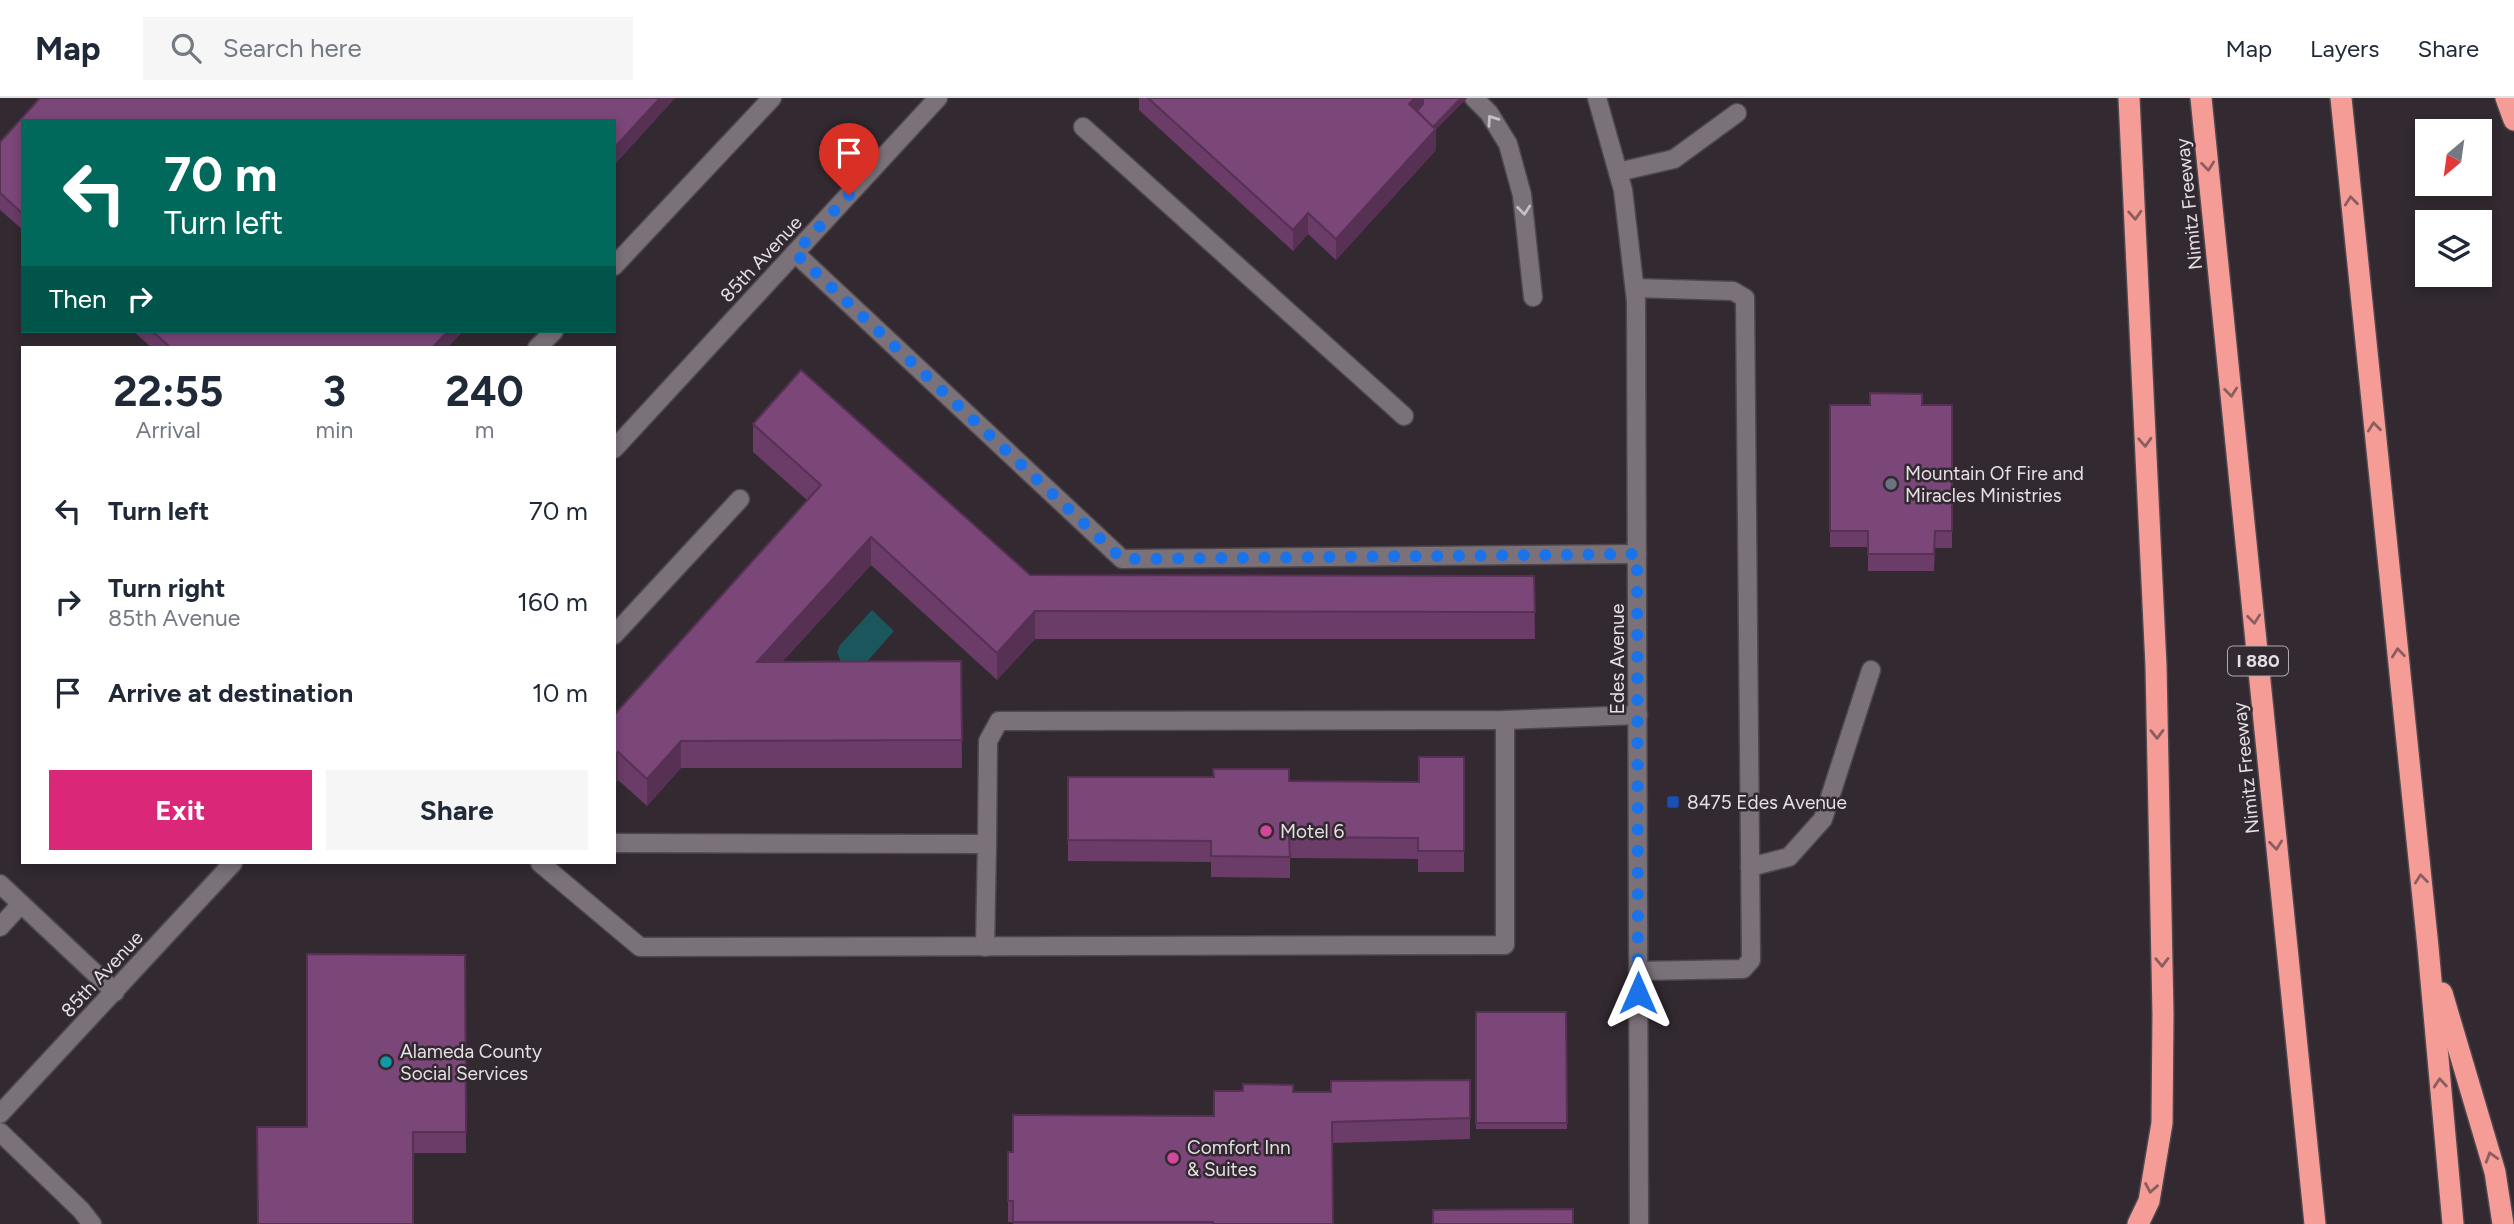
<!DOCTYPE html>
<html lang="en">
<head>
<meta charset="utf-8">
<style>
  body { margin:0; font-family:Figtree,sans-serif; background:#f6f6f7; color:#1f2937; height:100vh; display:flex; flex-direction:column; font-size:26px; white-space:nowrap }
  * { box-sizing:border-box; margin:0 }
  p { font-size:23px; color:#747a83 }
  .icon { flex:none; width:38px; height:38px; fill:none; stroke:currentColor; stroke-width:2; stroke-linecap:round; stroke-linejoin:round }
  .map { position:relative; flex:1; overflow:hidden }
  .sheet { position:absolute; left:21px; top:248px; width:595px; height:518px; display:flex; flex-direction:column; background:#fff; border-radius:0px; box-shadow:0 4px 10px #0003 }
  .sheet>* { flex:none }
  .guide { position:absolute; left:21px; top:21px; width:595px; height:214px; border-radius:0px; box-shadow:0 4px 10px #0003; background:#00695c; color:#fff; overflow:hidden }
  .needle { width:46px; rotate:209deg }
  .buttons { position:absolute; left:2415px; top:21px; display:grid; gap:14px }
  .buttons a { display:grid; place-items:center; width:77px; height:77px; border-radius:0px; background:#fff; box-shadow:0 4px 10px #0003; font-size:35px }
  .pin { position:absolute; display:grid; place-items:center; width:60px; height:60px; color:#fff; margin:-72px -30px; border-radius:50% 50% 50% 0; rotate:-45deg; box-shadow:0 0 7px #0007 }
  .pin .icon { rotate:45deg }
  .me { position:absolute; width:77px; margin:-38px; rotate:0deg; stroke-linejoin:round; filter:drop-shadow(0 0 5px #0008) }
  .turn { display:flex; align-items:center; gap:24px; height:147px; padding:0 28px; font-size:32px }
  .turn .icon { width:91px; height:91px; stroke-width:2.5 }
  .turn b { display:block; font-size:49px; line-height:60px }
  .then { display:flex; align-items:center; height:66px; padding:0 28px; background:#0003; gap:14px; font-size:26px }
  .eta { display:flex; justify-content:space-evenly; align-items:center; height:119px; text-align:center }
  .eta b { font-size:42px; font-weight:700; line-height:49px }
  .primary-button { display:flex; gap:14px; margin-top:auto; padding:14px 28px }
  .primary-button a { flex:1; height:80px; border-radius:0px; background:#db2777; color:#fff; font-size:28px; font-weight:700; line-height:80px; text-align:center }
  .primary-button a+a { background:#f6f6f7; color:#1f2937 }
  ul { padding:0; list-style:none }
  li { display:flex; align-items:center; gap:21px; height:91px; padding:0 28px }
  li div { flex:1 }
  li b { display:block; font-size:26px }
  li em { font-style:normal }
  header { display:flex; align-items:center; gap:42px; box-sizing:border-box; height:98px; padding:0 35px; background:#fff; border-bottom:2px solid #e0e1e3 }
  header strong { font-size:33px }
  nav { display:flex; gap:38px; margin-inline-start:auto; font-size:24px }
  .search { width:490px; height:63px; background:#f6f6f7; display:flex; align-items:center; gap:18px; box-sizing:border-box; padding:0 24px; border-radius:0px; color:#747a83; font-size:26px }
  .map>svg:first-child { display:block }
</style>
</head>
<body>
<header>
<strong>Map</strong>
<div class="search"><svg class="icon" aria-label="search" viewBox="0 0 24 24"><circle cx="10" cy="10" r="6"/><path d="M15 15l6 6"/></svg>Search here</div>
<nav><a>Map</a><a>Layers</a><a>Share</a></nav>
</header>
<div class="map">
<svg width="2514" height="1126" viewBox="0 0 2514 1126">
  <rect width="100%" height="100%" fill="#322931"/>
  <path fill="#1a565b" d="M872 512 894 533 864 567 841 564 837 554 840 547Z"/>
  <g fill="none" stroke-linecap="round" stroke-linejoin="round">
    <defs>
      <g id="service">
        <path d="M1474 0 1489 15 1508 46 1522 97 1533 199"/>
        <path d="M1083 29 1404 318"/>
        <path d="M1618 74 1674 61 1737 15"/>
        <path d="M795 155 1122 461 1637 456"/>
        <path d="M614 168 772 0"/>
        <path d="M1635 190 1733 193 1745 200 1751 862 1743 871 1638 873"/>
        <path d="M537 250 554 233"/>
        <path d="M614 537 740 401"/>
        <path d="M614 745 987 746 988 643 999 623 1505 622 1638 617"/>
        <path d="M540 765 640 849 1505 847V622"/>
        <path d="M1750 769 1789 759 1823 721 1871 572"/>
        <path d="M0 786 115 894"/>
        <path d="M0 829 21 806"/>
        <path d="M985 849 987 746"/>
      </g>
      <g id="minor">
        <path d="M614 351 938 0"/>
        <path d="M0 1016 233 765"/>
        <path d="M0 1034 81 1112 92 1126"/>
      </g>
      <path id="tertiary" d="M1597 0 1623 92 1636 203 1639 1126"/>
      <g id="motorway">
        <path d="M2129 0 2156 568 2163 916 2162 1025 2149 1103 2138 1126"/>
        <path d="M2201 0 2315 1126"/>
        <path d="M2341 0 2428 849 2453 1126"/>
        <path d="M2506 0 2514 22"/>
        <path d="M2442 895 2495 1074 2503 1126"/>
      </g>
    </defs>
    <use href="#service" stroke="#4e484e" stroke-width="21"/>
    <use href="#minor" stroke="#4e484e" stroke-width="21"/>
    <use href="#tertiary" stroke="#4e484e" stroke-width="21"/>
    <use href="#motorway" stroke="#4e484e" stroke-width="24"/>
    <use href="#service" stroke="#7b7179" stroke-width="18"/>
    <use href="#minor" stroke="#7b7179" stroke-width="18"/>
    <use href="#tertiary" stroke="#7b7179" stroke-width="18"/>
    <use href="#motorway" stroke="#f59c97" stroke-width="21"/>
  </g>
  <g fill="#6a3c67">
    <path d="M40 0H675L614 67 23 23V132L0 112V44Z"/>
    <path d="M1139 0H1467L1436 31V52L1336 162 1308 136 1293 153 1139 12Z"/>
    <path d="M133 233H463L447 250H152Z"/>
    <path d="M1830 307H1952V450H1935L1934 473H1868V449H1830Z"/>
    <path d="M753 326 1030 477 1534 478 1535 541H1035L997 582 871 467 782 564 961 563 962 670H681L647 708 618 682 614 686V617L807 402 753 354Z"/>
    <path d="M1464 659V774H1418V761L1290 760V780L1211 779V764L1068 763V679H1213V671L1289 683 1419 684Z"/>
    <path d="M465 857 466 1055H413L307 1029Z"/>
    <path d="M1476 914H1566L1567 1031H1476Z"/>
    <path d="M1470 982V1041L1332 1045 1333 1126H1013V1124H1008V1054L1214 1018 1293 994H1331Z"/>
  </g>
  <g fill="#563154">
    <path d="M660 0H675L614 67V50Z"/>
    <path d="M1415 0H1423V12L1412 24 1409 6Z"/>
    <path d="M1461 0H1467L1436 31V52L1336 162V141L1426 37Z"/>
    <path d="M1308 115V136L1293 153V132Z"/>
    <path d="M448 233H463L447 250H432Z"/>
    <path d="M871 439V467L757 591V564Z"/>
    <path d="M1035 513V541L997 582V555Z"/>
    <path d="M681 643V670L647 708V681Z"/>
    <path d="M618 654V682L614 686V658Z"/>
  </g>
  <g fill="#7b4678" stroke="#563154" stroke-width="2">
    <path d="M40 0H660L614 50V23H23V116L0 95V44Z"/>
    <path d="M1148 0H1415L1409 6 1436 31 1336 141 1308 115 1293 132Z"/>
    <path d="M1423 0H1461L1433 29 1417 13 1423 6Z"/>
    <path d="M152 233H448L432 250H171Z"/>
    <path d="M801 272 1030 477 1534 478 1535 514 1035 513 997 555 871 439 757 564 961 563 962 642 681 643 647 681 618 654 614 658V617L821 387 753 326Z"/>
    <path d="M1870 295 1922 296V307H1952V433H1935L1934 456H1868V433H1830V307H1870Z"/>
    <path d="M1419 659H1464V753H1418V740L1289 739 1290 759 1211 758V743L1068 742V679H1214L1213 671H1289V683L1419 684Z"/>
    <path d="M307 856 465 857 466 1034H413V1126H258L257 1029H307Z"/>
    <path d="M1476 914H1566L1567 1025H1476Z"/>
    <path d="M1470 982V1020L1332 1024 1333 1126H1213V1124H1013V1103H1008V1054H1013V1017L1214 1018V993H1243V986L1293 987V994H1331V983Z"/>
    <path d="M1573 1111V1126H1433V1112Z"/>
  </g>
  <defs><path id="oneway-chevron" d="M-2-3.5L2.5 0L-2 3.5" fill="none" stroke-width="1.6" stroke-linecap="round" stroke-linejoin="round" transform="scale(1.75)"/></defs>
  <g stroke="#c6bfc5">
    <use href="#oneway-chevron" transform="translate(1492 22) rotate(-125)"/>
    <use href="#oneway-chevron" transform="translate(1524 112) rotate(84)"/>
  </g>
  <g stroke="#8a5d5f">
    <use href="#oneway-chevron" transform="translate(2208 68) rotate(84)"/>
    <use href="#oneway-chevron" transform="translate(2351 103) rotate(-96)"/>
    <use href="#oneway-chevron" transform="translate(2135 117) rotate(87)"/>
    <use href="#oneway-chevron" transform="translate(2231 294) rotate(84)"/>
    <use href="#oneway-chevron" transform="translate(2374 329) rotate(-96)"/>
    <use href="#oneway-chevron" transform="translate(2145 344) rotate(87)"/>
    <use href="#oneway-chevron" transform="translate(2254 521) rotate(84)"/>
    <use href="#oneway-chevron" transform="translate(2398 555) rotate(-96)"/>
    <use href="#oneway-chevron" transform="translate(2157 636) rotate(89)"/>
    <use href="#oneway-chevron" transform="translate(2276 747) rotate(84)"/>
    <use href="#oneway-chevron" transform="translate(2421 781) rotate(-96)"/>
    <use href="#oneway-chevron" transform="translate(2162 864) rotate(89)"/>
    <use href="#oneway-chevron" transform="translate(2440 985) rotate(-95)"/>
    <use href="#oneway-chevron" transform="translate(2491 1059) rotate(-107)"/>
    <use href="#oneway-chevron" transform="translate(2151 1090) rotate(100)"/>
  </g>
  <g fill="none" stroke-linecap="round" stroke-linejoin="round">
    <path stroke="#1a73e8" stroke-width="12" stroke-dasharray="0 21.6" d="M849 97 795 155 1122 461 1637 456 1638 895"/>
  </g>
  <circle fill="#6b7280" stroke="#322931" stroke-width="2.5" cx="1891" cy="386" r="7"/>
  <rect fill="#1a4fb4" stroke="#322931" stroke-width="2.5" x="1666" y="697" width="14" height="14" rx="3.5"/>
  <g fill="#d1479c" stroke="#322931" stroke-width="2.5">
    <circle cx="1266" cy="733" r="7"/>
    <circle cx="1173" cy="1060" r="7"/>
  </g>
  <circle fill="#0f9aa8" stroke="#322931" stroke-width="2.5" cx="386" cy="964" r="7"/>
  <g text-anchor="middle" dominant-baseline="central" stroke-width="5" stroke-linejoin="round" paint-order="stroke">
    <rect fill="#322931" stroke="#b0a9af" stroke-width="2" x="2228" y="548.5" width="60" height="29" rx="5"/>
    <g font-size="18" font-weight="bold" fill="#e6e0e5">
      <text x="2258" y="563">I 880</text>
    </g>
    <g font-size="19" fill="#e6e0e5" stroke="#322931">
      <text transform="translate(2189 106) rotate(-96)">Nimitz Freeway</text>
      <text transform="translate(761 161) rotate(-47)">85th Avenue</text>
      <text transform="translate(1617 561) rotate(-90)">Edes Avenue</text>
      <text transform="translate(2246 670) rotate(-96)">Nimitz Freeway</text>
      <text transform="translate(102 876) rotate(-47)">85th Avenue</text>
    </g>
    <g font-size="19" fill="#e6e0e5" stroke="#322931" text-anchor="start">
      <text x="1905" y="375">Mountain Of Fire and<tspan x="1905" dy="22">Miracles Ministries</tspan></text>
      <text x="1687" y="704">8475 Edes Avenue</text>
      <text x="1280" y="733">Motel 6</text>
      <text x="400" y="953">Alameda County<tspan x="400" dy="22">Social Services</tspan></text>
      <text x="1187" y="1049">Comfort Inn<tspan x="1187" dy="22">&amp; Suites</tspan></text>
    </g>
  </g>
</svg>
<div class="buttons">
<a><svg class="needle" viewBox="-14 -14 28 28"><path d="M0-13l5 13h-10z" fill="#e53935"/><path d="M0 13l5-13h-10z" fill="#747a83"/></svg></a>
<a><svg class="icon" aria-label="layers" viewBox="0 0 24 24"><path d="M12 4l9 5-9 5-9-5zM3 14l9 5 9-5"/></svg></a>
</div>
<div class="pin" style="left:849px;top:97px;background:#d93025"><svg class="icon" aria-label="arrive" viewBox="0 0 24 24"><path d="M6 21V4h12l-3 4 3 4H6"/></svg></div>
<svg class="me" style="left:1638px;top:895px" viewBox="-20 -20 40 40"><path d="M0-17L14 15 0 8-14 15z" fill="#1a73e8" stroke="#fff" stroke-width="4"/></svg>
<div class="guide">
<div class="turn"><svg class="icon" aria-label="left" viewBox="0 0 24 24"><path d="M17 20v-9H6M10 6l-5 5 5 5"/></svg><div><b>70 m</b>Turn left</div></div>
<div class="then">Then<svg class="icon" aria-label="right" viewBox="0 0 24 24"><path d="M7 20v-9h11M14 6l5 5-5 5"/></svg></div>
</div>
<section class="sheet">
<div class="eta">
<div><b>22:55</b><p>Arrival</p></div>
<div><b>3</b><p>min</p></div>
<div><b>240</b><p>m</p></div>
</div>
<ul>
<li><svg class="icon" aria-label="left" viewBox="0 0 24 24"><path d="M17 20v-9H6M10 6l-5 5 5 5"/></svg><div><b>Turn left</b></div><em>70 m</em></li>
<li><svg class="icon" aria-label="right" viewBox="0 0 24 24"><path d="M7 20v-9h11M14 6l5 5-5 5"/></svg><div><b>Turn right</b><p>85th Avenue</p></div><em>160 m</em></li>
<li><svg class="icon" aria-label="arrive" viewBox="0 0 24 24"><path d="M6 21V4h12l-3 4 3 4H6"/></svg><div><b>Arrive at destination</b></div><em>10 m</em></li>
</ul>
<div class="primary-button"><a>Exit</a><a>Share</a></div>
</section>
</div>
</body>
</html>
